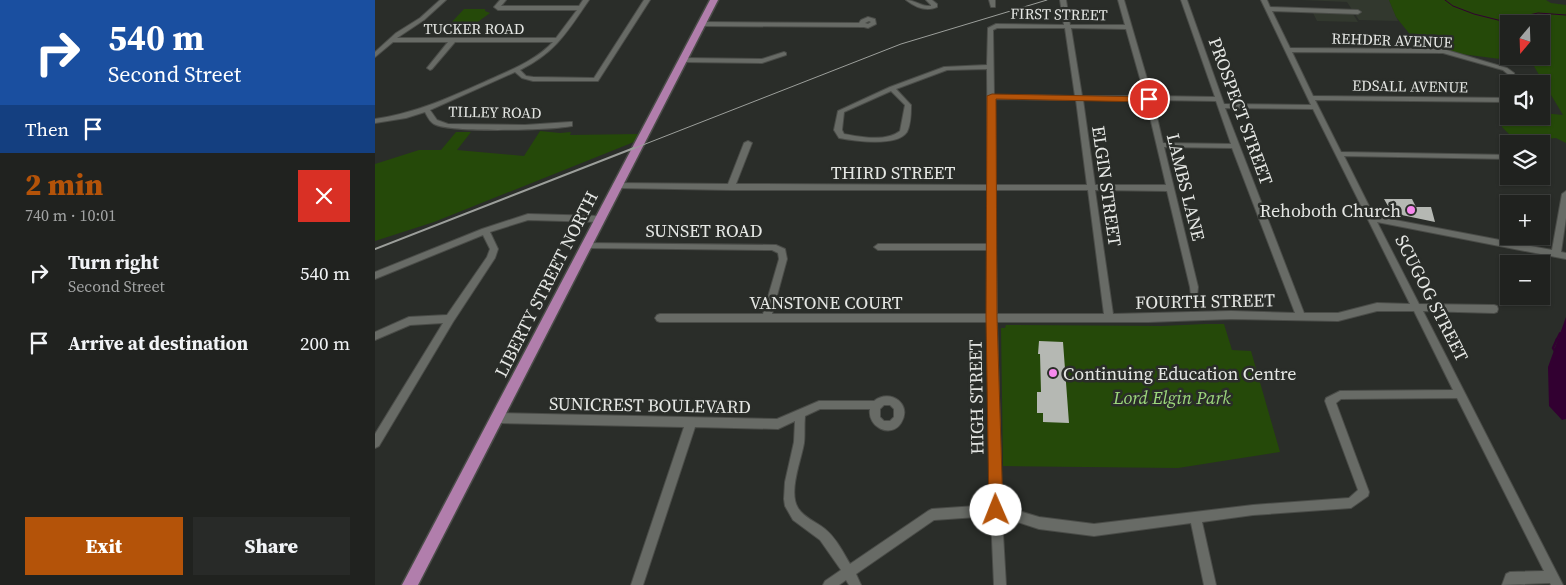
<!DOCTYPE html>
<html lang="en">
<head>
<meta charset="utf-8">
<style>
  body { margin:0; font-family:"Source Serif 4",serif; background:#282a28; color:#f1f3f6; height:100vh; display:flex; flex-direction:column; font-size:19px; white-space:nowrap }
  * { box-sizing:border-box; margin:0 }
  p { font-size:16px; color:#a2a4a4 }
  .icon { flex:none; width:28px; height:28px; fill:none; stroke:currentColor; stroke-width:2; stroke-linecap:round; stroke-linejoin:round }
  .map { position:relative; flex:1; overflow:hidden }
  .panel { display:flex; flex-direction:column; background:#20221f; width:375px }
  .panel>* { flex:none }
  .top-card { background:#1a4fa0; color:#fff; overflow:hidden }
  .needle { width:32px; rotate:199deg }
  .buttons { position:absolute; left:1125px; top:15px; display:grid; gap:10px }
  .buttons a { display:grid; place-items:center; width:50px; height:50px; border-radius:0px; background:#20221f; box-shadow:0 1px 4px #0004,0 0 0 1px #3d3f3d; font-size:25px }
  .pin { position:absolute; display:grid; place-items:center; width:42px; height:42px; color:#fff; margin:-21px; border:2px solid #fff; border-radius:50%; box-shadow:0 1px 5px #0007 }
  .me { position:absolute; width:55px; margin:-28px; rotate:359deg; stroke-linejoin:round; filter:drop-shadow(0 0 4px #0008) }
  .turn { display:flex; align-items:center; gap:18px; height:105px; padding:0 25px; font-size:22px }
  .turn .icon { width:65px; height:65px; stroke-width:2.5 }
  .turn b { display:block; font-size:35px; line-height:42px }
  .then { display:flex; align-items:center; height:48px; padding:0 25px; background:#0003; gap:10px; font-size:19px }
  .round { display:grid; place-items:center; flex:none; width:52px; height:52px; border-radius:0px; background:#282a28 }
  .headline { display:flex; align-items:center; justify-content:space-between; height:85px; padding:0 25px }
  h1 { font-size:30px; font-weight:800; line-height:38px; color:#b45309 }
  .primary-button { display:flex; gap:10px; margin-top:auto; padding:10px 25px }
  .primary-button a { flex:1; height:58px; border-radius:0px; background:#b45309; color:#fff; font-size:20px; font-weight:800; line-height:58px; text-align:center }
  .primary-button a+a { background:#282a28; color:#f1f3f6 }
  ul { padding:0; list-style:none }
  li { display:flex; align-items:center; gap:15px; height:70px; padding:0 25px }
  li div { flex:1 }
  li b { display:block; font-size:19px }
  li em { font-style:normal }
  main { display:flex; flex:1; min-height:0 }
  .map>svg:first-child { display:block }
</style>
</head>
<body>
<main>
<section class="panel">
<div class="top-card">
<div class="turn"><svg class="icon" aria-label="right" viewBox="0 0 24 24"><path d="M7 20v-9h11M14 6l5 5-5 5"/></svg><div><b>540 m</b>Second Street</div></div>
<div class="then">Then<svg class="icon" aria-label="arrive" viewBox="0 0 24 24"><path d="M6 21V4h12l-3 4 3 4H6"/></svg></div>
</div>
<div class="headline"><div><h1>2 min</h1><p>740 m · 10:01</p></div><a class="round" style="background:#d93025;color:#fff"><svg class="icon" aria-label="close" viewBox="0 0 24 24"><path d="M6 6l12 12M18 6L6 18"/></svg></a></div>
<ul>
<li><svg class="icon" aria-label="right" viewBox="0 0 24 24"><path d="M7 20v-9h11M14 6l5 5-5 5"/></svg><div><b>Turn right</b><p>Second Street</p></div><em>540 m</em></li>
<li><svg class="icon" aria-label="arrive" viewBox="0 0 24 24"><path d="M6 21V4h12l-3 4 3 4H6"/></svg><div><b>Arrive at destination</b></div><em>200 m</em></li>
</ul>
<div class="primary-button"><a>Exit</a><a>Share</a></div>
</section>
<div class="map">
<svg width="1191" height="585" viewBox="0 0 1191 585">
  <rect width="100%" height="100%" fill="#2a2d29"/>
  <g fill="#32382e">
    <path d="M926 0H1014L1023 21 984 20 972 2Z"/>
    <path d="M938 13 978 14 983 22 942 21Z"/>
  </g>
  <g fill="#254909" fill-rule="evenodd">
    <path d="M1014 0H1171L1176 3 1191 5V143L1181 138 1171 139 1161 143 1140 140 1127 127V120L1134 116H1166L1167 113 1188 115 1157 63 1078 53 1037 37 1021 17ZM1134 24H1166V56H1134Z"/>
    <path d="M89 9H110V11L115 13 100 24H75Z"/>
    <path d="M165 131 185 133 196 132 195 135 264 134 259 142 59 222 0 241V164L44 150H66L81 132H96L82 150 149 156Z"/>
    <path d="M830 324H849L857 350 876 351 905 452 803 468 628 466 626 328H630L631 325 786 326Z"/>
  </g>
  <path fill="#320031" d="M1191 317V419L1187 420 1174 406 1173 367Z"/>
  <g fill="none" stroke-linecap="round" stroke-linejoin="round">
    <path stroke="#320031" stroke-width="1" d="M1070 0 1078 6 1099 14 1127 21 1163 13 1191 15"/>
    <path stroke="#320031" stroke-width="2" d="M1181 341 1185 333"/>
    <path stroke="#320031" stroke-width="2.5" d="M1180 351 1178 348 1182 339"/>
  </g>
  <g fill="#b5b8b3">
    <path d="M1009 199H1037L1041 207H1056L1060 222 1017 213Z"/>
    <path d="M664 341 688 342 694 423 668 422V413H662V392H666L665 354H663Z"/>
  </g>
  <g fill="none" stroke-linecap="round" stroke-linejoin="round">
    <defs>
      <g id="minor">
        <path d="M65 0H71L49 20 22 38H181L202 10H123L119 7 125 0H131L126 6H204L208 0H214C192 32 181 52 145 70L151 76 158 77 219 78 269 0H275L223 81H158L147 78 140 72 55 110 62 120 73 124 150 125 195 122H197V126C176 130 76 133 59 124 55 122 52 116 50 112L31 118 0 123V119C42 113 78 96 116 79 138 69 161 60 178 42H80L57 69 55 70 52 68 73 42H18L0 57V52L21 33 45 18Z"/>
        <path d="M531 0C540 0 547 7 556 6V5L551 0H557L562 4V7C551 12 540 7 531 0Z"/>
        <path d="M614 0H620V7H616Z"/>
        <path d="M685 0H691L695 25H750L743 0H749L777 96 840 97 806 0H812L849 104 936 105 886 0H892L895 7 983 10 986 12 983 14 897 11 915 48 1068 49 1132 68 1139 73 1141 84H1135L1134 75 1128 70 1068 53 917 52 938 96 1134 98V102L940 100 966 152 1134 155V159L969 156 999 216 1177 250 1187 194 1191 191V218L1186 252 1191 253V259L1002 222 1044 304 1119 305 1122 306 1123 309 1122 312 1119 313 1048 311 1188 585H1176L1175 583 1127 585 1131 574 1135 572 1169 571 1082 398 966 399 961 403 994 492 993 496 976 508 878 515 827 522 841 585H829L816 523 719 536 664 529 627 517 631 585H619L616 516 559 520 481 574 486 585H474L471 580 464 585H448L450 581 466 570 445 540 418 520 410 506 409 499 410 482 419 442 420 421 403 429 320 427 268 585H256L309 427 124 423 120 421 119 418 120 415 124 413 402 419 444 401H499C515 388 538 404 526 423 516 439 492 427 495 409H445L430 416C429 425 430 435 429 443 426 461 413 492 423 508 429 518 442 522 450 529 461 538 468 552 475 564L553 511 557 509 616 505 613 322H285L282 321 280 318 282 315 285 314H388L404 259 403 253 397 250 212 248 209 247 208 245 209 243 401 245 410 249 412 259 397 314H613V250H503L499 247 503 244H613V190H356L242 188 239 187 238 185 239 183 353 184 369 143 373 141 377 143 361 184 613 185 612 69 572 70 521 89 536 105C536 113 536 124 532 132 522 147 480 141 464 138L459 130 463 111 515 87 569 67 612 65 613 28 621 24 689 25ZM622 28H690L700 96 619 95 618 30ZM696 28 751 29 770 96H707ZM516 91 530 105 525 131C511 142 486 137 469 134L467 130 469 112ZM619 99 701 100 712 185H620ZM708 100H771L791 185H720ZM778 100 841 101 856 144 788 143ZM850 108 938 109 1035 304 1002 303 963 313H929ZM789 147 857 148 920 313 856 311 738 314 720 190 792 191 815 287 816 296H822L823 287ZM620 190H713L729 314H622ZM1002 311H1039L1078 390 965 391 951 398 950 401 983 490 974 498 878 505 719 524 664 517 627 506 622 322H774L856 319 963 321ZM509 405H515L519 409V417L515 421H509L505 417V409Z"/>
        <path d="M493 17 500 19 501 24 493 28 489 27 327 26 324 24 327 22 484 23 486 20ZM494 21 496 22 493 24 490 23Z"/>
        <path d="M409 52 411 53V55L387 63 308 62 305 60 308 58 387 59Z"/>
        <path d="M153 214 225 216 229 219 225 222 153 220 115 232 123 249 120 258 78 322 4 446 0 448V434L68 323 35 325 0 340V332L34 317 72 315 112 257 115 249 108 235 0 279V272L107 229Z"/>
      </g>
      <path id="major" d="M335 0H343L43 585H27Z"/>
    </defs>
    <use href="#minor" stroke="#4a4c48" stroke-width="2"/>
    <use href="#major" stroke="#4a4c48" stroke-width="3"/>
    <use href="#minor" fill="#686b66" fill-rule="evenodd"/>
    <use href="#major" fill="#b17eac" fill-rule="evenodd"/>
    <path stroke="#9c9f9b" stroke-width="1" d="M255 150 526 44 672 0"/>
    <path stroke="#9c9f9b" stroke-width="2" d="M0 249 259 148"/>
  </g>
  <path fill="#b45309" stroke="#753606" d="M617 94 774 97 778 99 774 102 621 99 622 317 628 510 626 515 621 517 616 515 614 510 611 317 612 96Z"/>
  <g fill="#f689ed" stroke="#2a2d29" stroke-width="2">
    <circle cx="1036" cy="210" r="5"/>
    <circle cx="678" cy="373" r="5"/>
  </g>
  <g text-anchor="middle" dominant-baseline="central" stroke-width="5" stroke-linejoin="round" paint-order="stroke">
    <g font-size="15" fill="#e5e7e4" stroke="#2a2d29">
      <text transform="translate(684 14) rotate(1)">FIRST STREET</text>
      <text x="99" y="28">TUCKER ROAD</text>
      <text transform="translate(1017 40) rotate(2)">REHDER AVENUE</text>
      <text transform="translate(1035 86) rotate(1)">EDSALL AVENUE</text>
      <text transform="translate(120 112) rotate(1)">TILLEY ROAD</text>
    </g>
    <g font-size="18" fill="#e5e7e4" stroke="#2a2d29">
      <text transform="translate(866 111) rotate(70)">PROSPECT STREET</text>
      <text x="518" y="172">THIRD STREET</text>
      <text transform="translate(732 186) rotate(82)">ELGIN STREET</text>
      <text transform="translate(811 187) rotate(76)">LAMBS LANE</text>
      <text x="329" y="230">SUNSET ROAD</text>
      <text transform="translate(171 284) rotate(-63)">LIBERTY STREET NORTH</text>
      <text transform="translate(1057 298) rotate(63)">SCUGOG STREET</text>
      <text transform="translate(830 301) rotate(-1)">FOURTH STREET</text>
      <text x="451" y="302">VANSTONE COURT</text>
      <text transform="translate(601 397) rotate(-91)">HIGH STREET</text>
      <text transform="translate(275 405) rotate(1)">SUNICREST BOULEVARD</text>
    </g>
    <g font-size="18" fill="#e5e7e4" stroke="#2a2d29" text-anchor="end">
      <text x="1026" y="210">Rehoboth Church</text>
      <text x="688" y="373" text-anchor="start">Continuing Education Centre</text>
    </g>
    <g font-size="18" font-style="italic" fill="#9cd77c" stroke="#2a2d29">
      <text x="797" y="397">Lord Elgin Park</text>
    </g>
  </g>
</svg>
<div class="buttons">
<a><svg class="needle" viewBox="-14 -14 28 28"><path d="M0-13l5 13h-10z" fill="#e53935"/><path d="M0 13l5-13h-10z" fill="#a2a4a4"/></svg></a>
<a><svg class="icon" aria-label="sound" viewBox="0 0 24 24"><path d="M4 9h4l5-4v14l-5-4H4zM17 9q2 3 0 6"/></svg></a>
<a><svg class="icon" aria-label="layers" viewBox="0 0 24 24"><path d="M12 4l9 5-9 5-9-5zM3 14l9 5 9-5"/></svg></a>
<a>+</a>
<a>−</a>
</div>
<div class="pin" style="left:774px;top:99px;background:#d93025"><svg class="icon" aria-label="arrive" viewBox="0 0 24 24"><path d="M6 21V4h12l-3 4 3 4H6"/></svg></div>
<svg class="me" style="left:621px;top:510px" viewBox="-20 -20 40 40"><circle r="19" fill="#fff"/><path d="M0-13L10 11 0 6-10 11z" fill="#b45309"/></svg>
</div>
</main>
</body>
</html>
